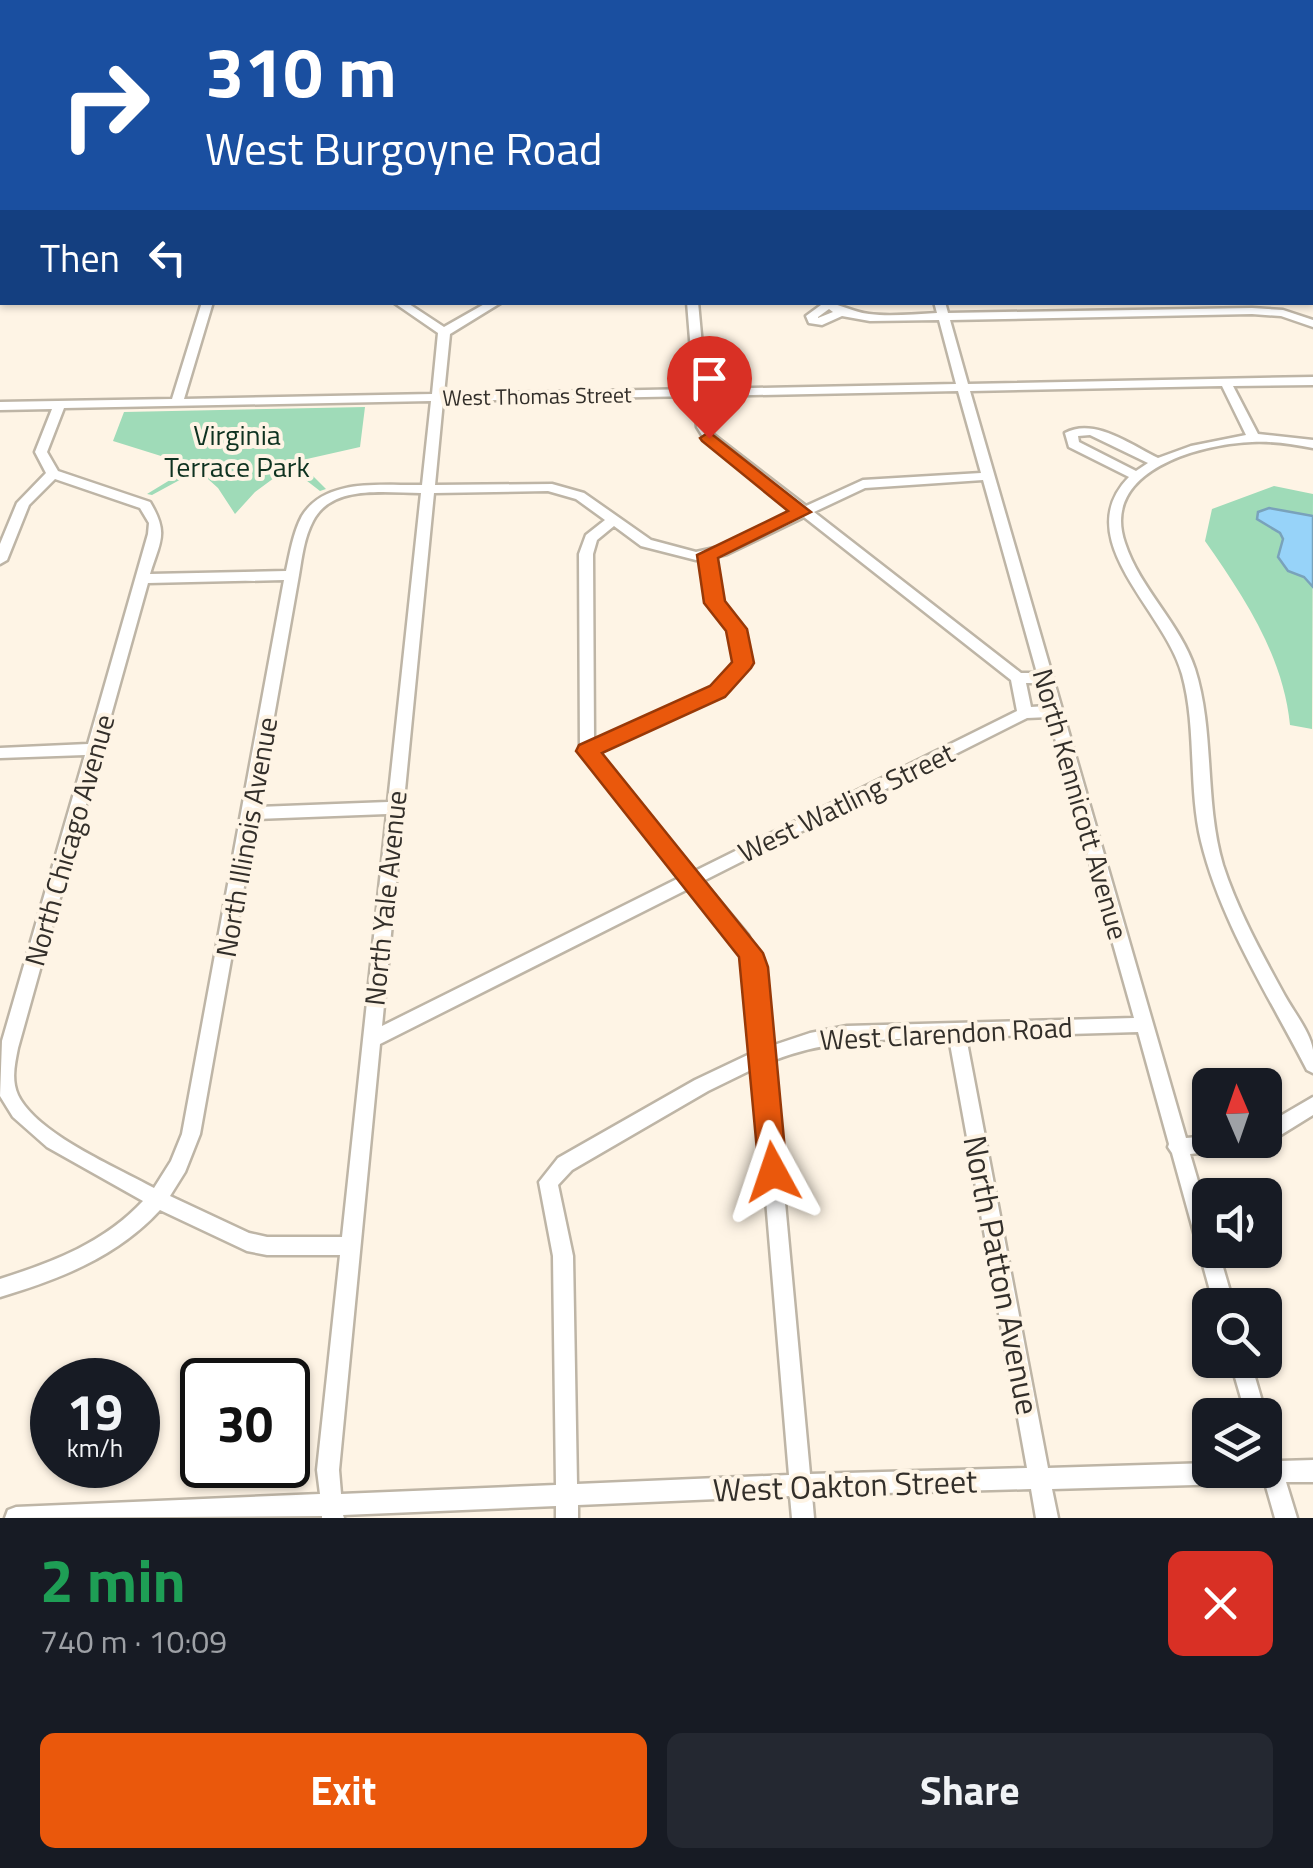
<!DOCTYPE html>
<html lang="en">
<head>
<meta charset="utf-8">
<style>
  body { margin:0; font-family:"Titillium Web",sans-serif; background:#242831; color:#f1f3f6; height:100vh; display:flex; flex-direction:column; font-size:38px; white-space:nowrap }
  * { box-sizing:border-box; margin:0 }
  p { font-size:32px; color:#9ea1a6 }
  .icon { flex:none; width:55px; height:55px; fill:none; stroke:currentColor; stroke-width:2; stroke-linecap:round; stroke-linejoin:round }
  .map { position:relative; height:1518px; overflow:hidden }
  .details { display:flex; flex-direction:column; background:#171b24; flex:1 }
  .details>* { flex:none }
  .top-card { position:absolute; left:0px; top:0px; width:1315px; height:305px; box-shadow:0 2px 8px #0004; background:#1a4fa0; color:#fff; overflow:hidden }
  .needle { width:65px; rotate:358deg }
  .controls { position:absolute; left:1192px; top:1068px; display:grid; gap:20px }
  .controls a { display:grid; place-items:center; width:90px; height:90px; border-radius:15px; background:#171b24; box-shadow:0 2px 8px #0004; font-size:50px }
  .speed { position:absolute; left:30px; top:1358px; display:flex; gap:20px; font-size:50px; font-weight:700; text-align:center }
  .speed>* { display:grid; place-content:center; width:130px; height:130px; border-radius:50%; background:#171b24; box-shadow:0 2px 8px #0004; line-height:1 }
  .speed small { font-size:25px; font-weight:400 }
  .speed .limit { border:5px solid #111; border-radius:15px; background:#fff; color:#111 }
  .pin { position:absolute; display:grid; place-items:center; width:85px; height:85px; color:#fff; margin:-102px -42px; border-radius:50% 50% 50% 0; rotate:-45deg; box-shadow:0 0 10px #0007 }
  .pin .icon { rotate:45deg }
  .me { position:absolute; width:110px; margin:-55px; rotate:355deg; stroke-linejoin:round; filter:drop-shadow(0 0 8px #0008) }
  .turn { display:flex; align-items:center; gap:35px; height:210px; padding:0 40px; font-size:45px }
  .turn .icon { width:130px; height:130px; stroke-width:2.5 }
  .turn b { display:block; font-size:70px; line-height:85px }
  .then { display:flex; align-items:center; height:95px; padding:0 40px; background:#0003; gap:20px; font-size:38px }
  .round { display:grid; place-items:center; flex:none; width:105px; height:105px; border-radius:15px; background:#242831 }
  .summary { display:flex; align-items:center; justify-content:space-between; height:170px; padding:0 40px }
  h1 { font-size:60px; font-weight:700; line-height:75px; color:#1e9e55 }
  .action { display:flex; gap:20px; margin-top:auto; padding:20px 40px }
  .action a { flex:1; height:115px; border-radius:15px; background:#ea580c; color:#fff; font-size:40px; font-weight:700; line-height:115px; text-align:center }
  .action a+a { background:#242831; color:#f1f3f6 }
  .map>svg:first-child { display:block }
</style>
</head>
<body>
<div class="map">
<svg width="1313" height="1518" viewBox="0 0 1313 1518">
  <rect width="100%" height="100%" fill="#fef4e5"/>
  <g fill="#9fdbb8">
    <path d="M365 407 360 447 298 461 326 489 320 491 289 467 255 492 235 514 218 488 198 470 152 495 147 494 193 466 113 441 124 412Z"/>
    <path d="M1274 486 1313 494 1312 729 1290 725C1283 655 1244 597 1205 541L1212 509Z"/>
  </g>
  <path fill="#97d3f9" stroke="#79a2bb" stroke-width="2.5" d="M1269 508 1313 516V587L1304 577 1288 571 1278 557 1283 539 1280 533 1257 519 1258 512Z"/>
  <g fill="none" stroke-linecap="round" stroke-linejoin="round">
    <defs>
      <g id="minor">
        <path d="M379 0H389L387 2H378Z"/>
        <rect x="499" y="0" width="8" height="2"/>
        <rect x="605" y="0" width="8" height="2"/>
        <rect x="702" y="0" width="8" height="2"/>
        <rect x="851" y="0" width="8" height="2"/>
        <path d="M948 0H956L957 2H949Z"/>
        <path d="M1044 0H1052L1053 2H1045Z"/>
        <path d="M1139 0H1147L1148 2H1140Z"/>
        <path d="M1235 0H1244L1245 2H1237Z"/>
        <path d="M1312 0H1313V6L1312 2H1308Z"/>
        <path d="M0 11 2 12V17H0Z"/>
        <rect x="1312" y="40" width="1" height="6"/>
        <path d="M2 76V83L0 84V77Z"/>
        <rect x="1312" y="116" width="1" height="6"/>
        <path d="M2 132V138L0 139V133Z"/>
        <rect x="0" y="172" width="2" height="6"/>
        <rect x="0" y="227" width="2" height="11"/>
        <rect x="1312" y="254" width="1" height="6"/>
        <path d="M202 302H213L184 399 432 394 438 333 393 302H406L444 327 488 302H502L450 334 444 394 694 389 687 302H698L706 389 956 384 939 320 870 321 842 316 822 325 809 323 806 316 821 305 820 302C837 302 851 312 869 314 891 317 914 314 937 313L934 302H945L948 313 1252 308 1283 310 1313 320V327L1281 316 1252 314 950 320 968 384 1313 377V385L1233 386 1258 434 1313 440V448C1293 444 1273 441 1252 442 1199 444 1100 471 1125 543 1140 589 1180 623 1195 669 1215 732 1204 801 1223 865 1238 911 1262 954 1285 996 1294 1012 1310 1032 1313 1050 1313 1057 1313 1065 1313 1073L1307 1070C1269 996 1221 923 1201 841 1188 786 1197 728 1182 674 1165 610 1068 539 1129 477L1069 447 1065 433C1094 417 1131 445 1158 458L1191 446 1246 435 1222 386 970 391 1186 1138 1210 1136V1140H1256L1253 1146 1247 1148 1190 1154 1210 1222V1250H1218L1234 1305H1214L1172 1153 1168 1147 1169 1144 1138 1032 966 1037 1048 1468 1210 1463V1470H1265V1435L1272 1438 1280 1461 1313 1460V1482H1286L1297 1518H1275L1265 1483 1052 1489 1058 1518H1036L1031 1489 812 1495 814 1518H792L790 1496 578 1505V1518H556V1506L343 1515 344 1518H322V1516L5 1518 8 1510 16 1507 320 1494 317 1470 340 1255H267L247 1251 160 1210C117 1257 60 1279 0 1297V1279C53 1262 104 1243 143 1201L47 1147 13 1117 0 1096 2 1041 85 755 0 758V748L88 744 148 534 149 523 140 508 55 479 29 505 7 560 0 564V544L17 503 46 473 35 452 52 409 0 410V402L172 399ZM829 309 833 312 818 318V317ZM958 391 981 473 863 480 806 506 714 435 709 427 706 396ZM694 396 697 427 705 440 796 511 719 547 696 552 651 540 584 493 552 484 435 485 443 401ZM431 401 422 485C383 486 326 477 302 516 293 533 290 553 286 571L150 574C160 541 169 534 150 502L58 471 47 452 64 408ZM1090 435 1148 463 1136 471 1079 442 1078 436ZM983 480 1037 673H1021L814 512 865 488ZM548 491 576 499 605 520 586 535 579 554 580 751 681 877 382 1026 434 493ZM421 493 388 802 258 807 299 575C302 557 304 538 313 521 332 484 386 493 421 493ZM804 517 1011 680 1017 711 695 871 597 753 723 695 748 666 750 663 743 629 722 602 715 557 727 554ZM614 526 641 546 696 560 702 559 708 603 729 630 736 662 713 687 594 741 593 554 597 540ZM284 580 182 1134 171 1161 154 1188C116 1167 37 1134 18 1095 11 1080 15 1063 18 1048L148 583ZM1026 683H1040L1047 706 1031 707ZM1049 717 1134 1018 847 1026 810 1033 771 1046 763 967 748 935 703 881 1027 718ZM387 814 342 1237H267L249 1233 170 1196 185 1172 200 1134 256 819ZM690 888 736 944 747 967 754 1052 695 1080 558 1158 539 1182 553 1256 556 1485 341 1494 339 1470 380 1044ZM949 1038 1027 1468 810 1474 772 1061C829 1038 888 1039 949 1038ZM755 1068 789 1475 577 1484 573 1256 558 1185 572 1170 708 1091Z"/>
        <path d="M1313 1097V1115L1271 1141 1265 1143 1259 1141 1265 1140V1125Z"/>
        <path d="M1230 1360H1250L1266 1415 1265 1418V1415H1246Z"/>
      </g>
      <g id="highway">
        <path d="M0 0H6L8 2 0 6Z"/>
        <path d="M336 0H348L349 2H337Z"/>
      </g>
    </defs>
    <use href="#minor" stroke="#beb5a6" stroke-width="5"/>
    <use href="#highway" stroke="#beb5a6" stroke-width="6"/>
    <use href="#minor" fill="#fff" fill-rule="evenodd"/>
    <use href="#highway" fill="#fff" fill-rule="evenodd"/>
  </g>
  <path fill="#ea580c" stroke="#983908" stroke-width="2.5" d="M709 432 811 512 718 558 725 601 747 629 754 663 751 668 725 697 602 753 763 953 768 967 787 1172 783 1181 773 1185 763 1181 759 1172 739 957 576 751 579 745 710 686 732 662 726 631 704 603 697 555 788 511 702 441 700 438Z"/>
  <g text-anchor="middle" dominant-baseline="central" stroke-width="8" stroke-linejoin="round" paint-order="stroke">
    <g font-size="22" fill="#332f2a" stroke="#fef4e5">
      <text transform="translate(537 396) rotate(-1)">West Thomas Street</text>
    </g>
    <g font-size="28" fill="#0e3220" stroke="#fef4e5">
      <text x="237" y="434">Virginia<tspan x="237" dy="32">Terrace Park</tspan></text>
    </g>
    <g font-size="28" fill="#332f2a" stroke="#fef4e5">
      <text transform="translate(846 802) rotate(-26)">West Watling Street</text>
      <text transform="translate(1081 804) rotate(74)">North Kennicott Avenue</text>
      <text transform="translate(246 837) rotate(-80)">North Illinois Avenue</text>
      <text transform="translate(69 840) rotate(-74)">North Chicago Avenue</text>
      <text transform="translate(385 898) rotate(-84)">North Yale Avenue</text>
      <text transform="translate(946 1033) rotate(-3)">West Clarendon Road</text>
    </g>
    <g font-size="32" fill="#332f2a" stroke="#fef4e5">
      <text transform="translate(1002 1275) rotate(79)">North Patton Avenue</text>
      <text transform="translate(845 1485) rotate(-2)">West Oakton Street</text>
    </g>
  </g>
</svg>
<div class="controls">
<a><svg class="needle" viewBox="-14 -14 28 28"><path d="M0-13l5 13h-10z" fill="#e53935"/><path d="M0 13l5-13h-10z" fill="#9ea1a6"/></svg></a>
<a><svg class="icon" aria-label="sound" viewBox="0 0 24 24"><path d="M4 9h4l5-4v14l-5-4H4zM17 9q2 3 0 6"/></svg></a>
<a><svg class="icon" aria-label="search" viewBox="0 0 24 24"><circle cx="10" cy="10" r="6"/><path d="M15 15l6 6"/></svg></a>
<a><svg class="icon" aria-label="layers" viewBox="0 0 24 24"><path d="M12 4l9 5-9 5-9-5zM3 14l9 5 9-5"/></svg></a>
</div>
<div class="speed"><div>19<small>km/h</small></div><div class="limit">30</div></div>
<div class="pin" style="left:709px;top:438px;background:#d93025"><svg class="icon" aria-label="arrive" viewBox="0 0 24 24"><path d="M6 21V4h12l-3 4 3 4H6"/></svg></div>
<svg class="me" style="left:773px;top:1172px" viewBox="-20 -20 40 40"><path d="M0-17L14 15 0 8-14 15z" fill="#ea580c" stroke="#fff" stroke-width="4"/></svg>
<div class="top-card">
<div class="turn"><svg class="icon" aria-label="right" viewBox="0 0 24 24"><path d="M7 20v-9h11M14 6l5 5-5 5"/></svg><div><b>310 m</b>West Burgoyne Road</div></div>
<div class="then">Then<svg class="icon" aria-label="left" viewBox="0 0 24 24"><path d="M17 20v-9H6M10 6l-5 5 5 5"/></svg></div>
</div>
</div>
<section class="details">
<div class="summary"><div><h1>2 min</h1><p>740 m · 10:09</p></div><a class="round" style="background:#d93025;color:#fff"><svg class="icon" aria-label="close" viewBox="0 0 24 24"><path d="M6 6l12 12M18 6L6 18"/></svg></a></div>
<div class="action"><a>Exit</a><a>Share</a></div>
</section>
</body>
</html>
